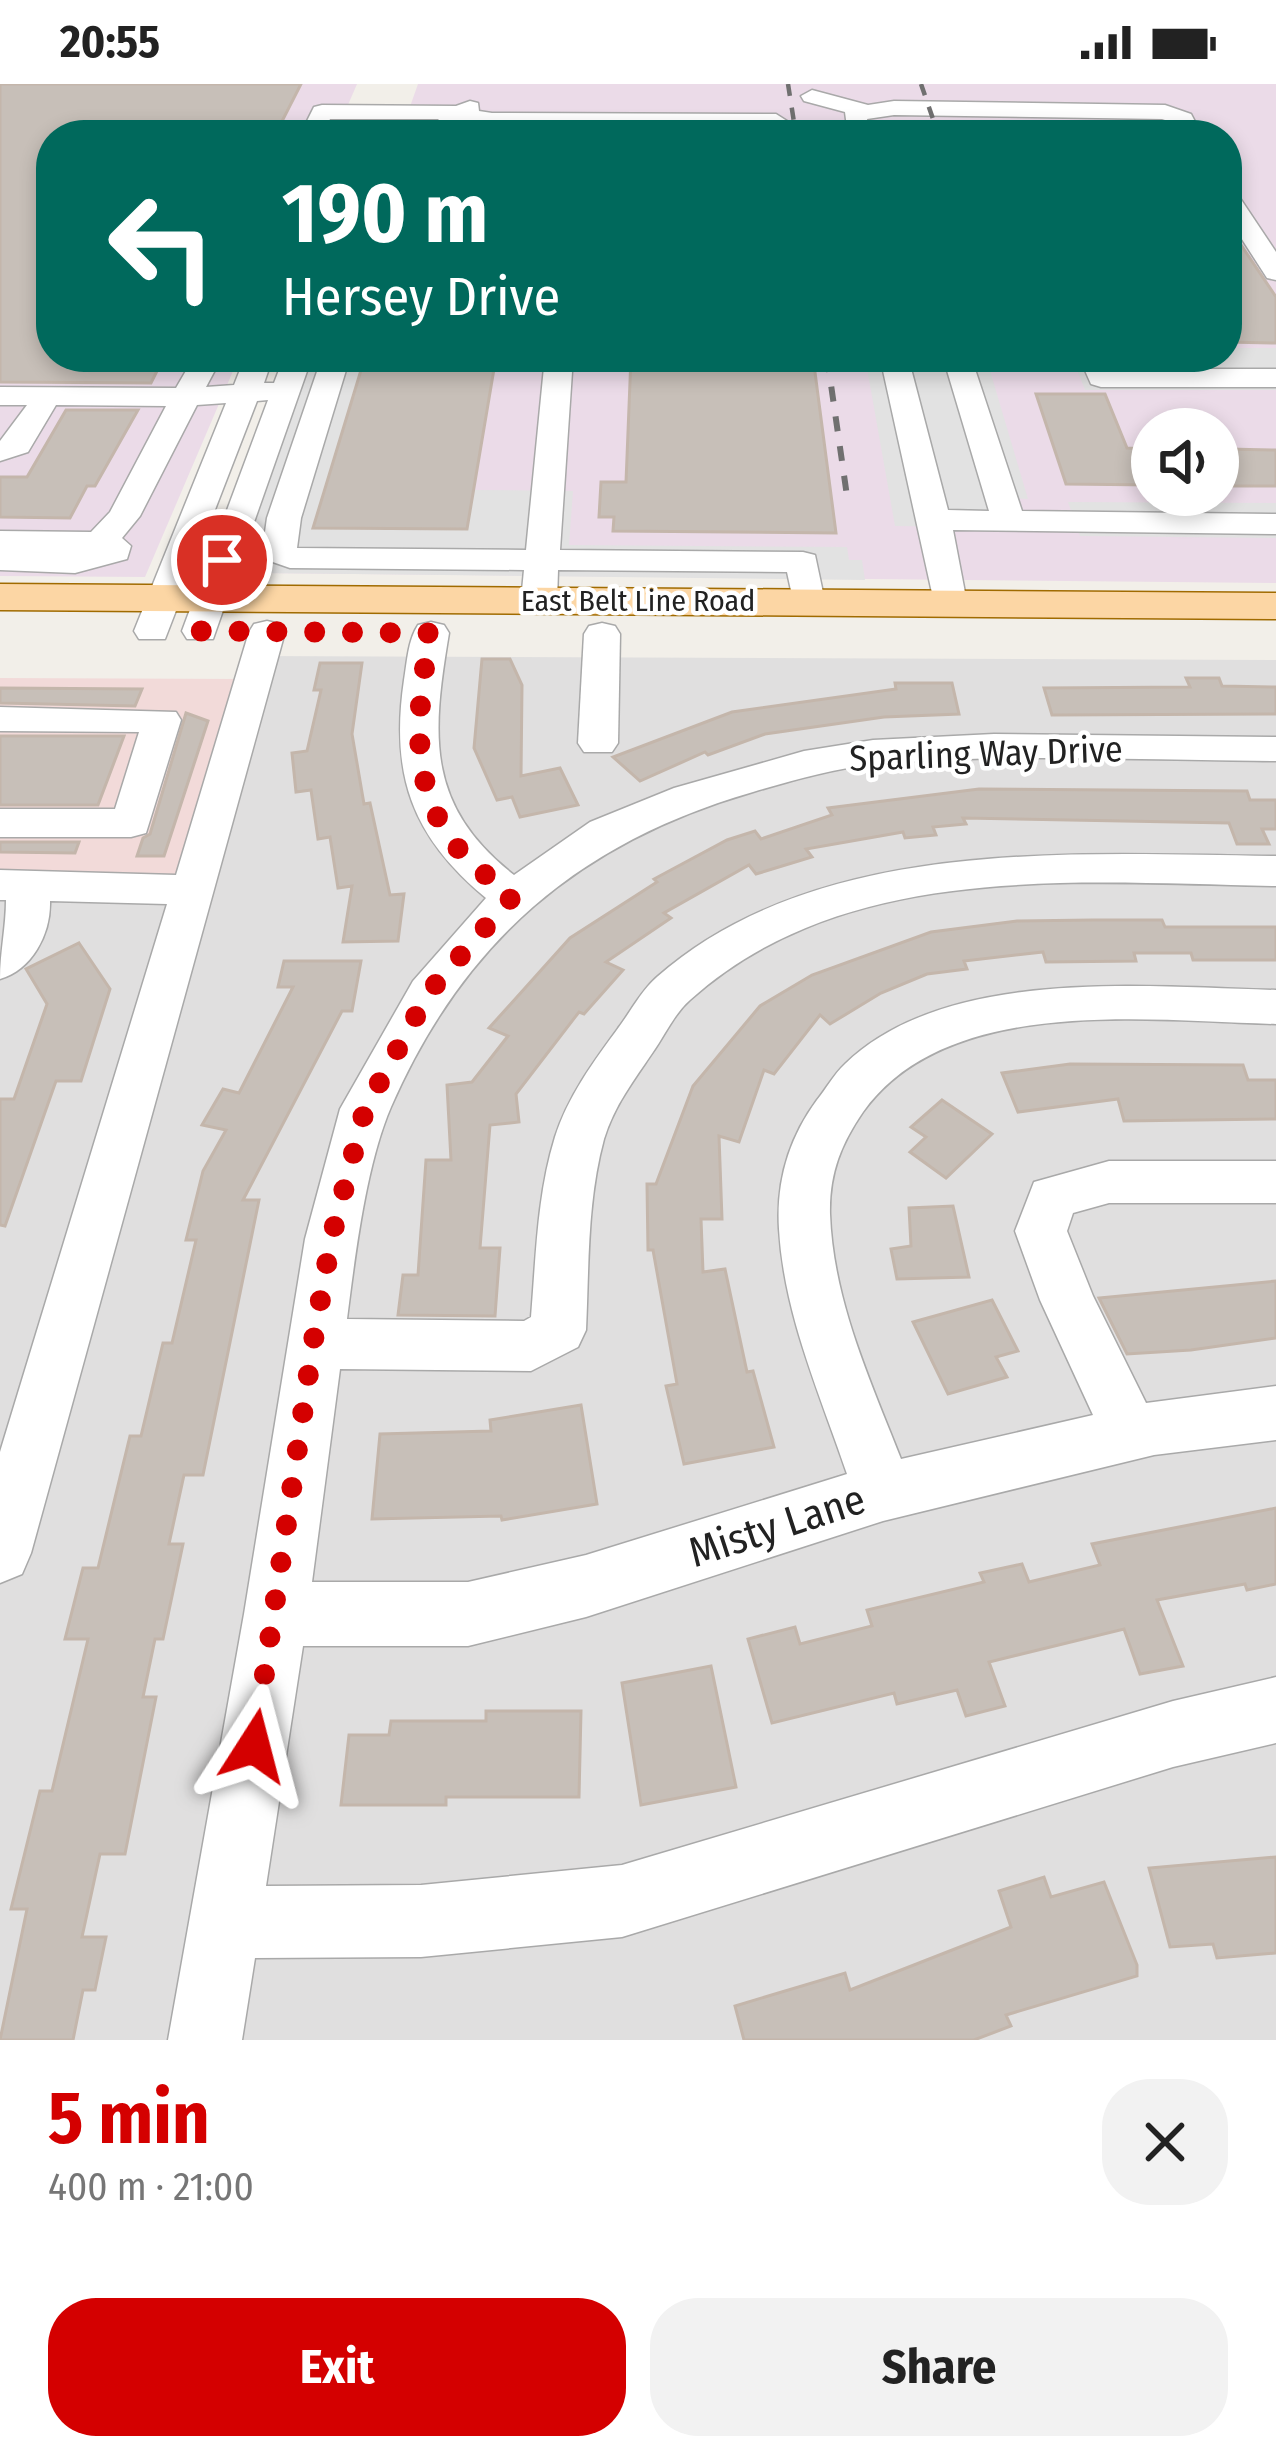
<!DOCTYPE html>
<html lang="en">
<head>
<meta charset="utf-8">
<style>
  body { margin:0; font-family:"Fira Sans Condensed",sans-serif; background:#f2f2f2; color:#222; height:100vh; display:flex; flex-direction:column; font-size:45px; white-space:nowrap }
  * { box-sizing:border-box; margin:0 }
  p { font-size:39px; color:#767676 }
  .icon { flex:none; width:66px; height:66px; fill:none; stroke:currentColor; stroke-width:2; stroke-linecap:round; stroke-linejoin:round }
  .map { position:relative; height:1956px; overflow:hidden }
  .drawer { display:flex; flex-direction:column; background:#fff; flex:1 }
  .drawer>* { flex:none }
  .top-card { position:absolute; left:36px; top:36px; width:1206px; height:252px; border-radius:48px; box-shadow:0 6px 18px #0003; background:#00695c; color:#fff; overflow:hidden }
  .fabs { position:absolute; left:1131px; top:324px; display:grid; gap:24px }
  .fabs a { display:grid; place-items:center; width:108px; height:108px; border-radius:50%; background:#fff; box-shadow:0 6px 18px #0003; font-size:60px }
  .pin { position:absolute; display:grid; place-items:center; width:102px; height:102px; color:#fff; margin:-51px; border:6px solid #fff; border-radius:50%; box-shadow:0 3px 12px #0007 }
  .me { position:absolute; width:132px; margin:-66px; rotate:9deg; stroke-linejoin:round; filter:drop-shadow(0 0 9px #0008) }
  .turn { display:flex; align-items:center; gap:42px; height:252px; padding:0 48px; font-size:54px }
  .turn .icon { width:156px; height:156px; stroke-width:2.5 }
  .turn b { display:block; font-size:84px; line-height:102px }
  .round { display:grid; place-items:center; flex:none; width:126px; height:126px; border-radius:48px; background:#f2f2f2 }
  .overview { display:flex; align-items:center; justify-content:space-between; height:204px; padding:0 48px }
  h1 { font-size:72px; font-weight:700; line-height:90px; color:#d40000 }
  .primary-button { display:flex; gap:24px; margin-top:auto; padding:24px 48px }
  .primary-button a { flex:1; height:138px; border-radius:48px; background:#d40000; color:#fff; font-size:48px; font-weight:700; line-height:138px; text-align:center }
  .primary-button a+a { background:#f2f2f2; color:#222 }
  .status { display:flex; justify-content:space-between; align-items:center; height:84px; padding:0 60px; background:#fff; direction:ltr }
  .status svg { height:33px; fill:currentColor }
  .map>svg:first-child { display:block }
</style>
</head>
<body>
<div class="status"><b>20:55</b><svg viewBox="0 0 49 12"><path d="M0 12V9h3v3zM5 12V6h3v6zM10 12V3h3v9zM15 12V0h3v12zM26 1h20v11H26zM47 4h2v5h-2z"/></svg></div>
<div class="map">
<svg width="1276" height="1956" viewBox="0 0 1276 1956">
  <rect width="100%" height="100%" fill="#f2efe9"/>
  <path fill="#e0dfdf" d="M249 572 1276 576V1956H0V790L187 791Z"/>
  <path fill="#f2dad9" d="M0 594 243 595 187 791 0 790Z"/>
  <g fill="#ebdbe8" fill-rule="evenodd">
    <path d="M0 0H357L335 51H51V273H239L145 493 0 492Z"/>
    <path d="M418 0H1276V499L245 489 321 273H1227V51H400ZM1152 345H1218V411H1152Z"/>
  </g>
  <g fill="#e2e2e2">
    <path d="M1227 264H1276V306H1085L1072 273H1227Z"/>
    <path d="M312 273H365L314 444 466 445 473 406 573 407 569 461 847 463 849 476H862L865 496 264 489 243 471Z"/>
    <path d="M865 273H986L1028 415 1012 414 968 443 895 442Z"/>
    <path d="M1068 418 1276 419V454L1080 452Z"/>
  </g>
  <g fill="#c7bfb8" stroke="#c4b6ab" stroke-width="3">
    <path d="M0 0H301L275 51H51V273H164L151 299 0 298Z"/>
    <path d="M1227 140 1276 213V259L1227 258Z"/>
    <path d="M365 273H496L467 445 313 444Z"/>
    <path d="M631 273H813L836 449 613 447 614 433H599L601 398H626Z"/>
    <path d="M1036 310H1105L1127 364 1152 365V401L1066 400Z"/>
    <path d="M66 326H138L95 402H87L70 434 0 433V393H27Z"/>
    <path d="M1227 365 1276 366V402H1227Z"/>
    <path d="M482 575H510L522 601 521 692 560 684 578 721 520 733 512 713 497 716 474 664Z"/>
    <path d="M320 579H362L352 650 364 720 370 719 390 811 404 810 398 857 343 858 352 802 338 804 330 753 318 755 311 706 296 708 292 669 307 667 321 606H314Z"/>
    <path d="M1186 594H1219L1222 602 1276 603V630L1052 631 1044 604 1190 603Z"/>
    <path d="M895 599H952L959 630 884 633 765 650 708 671 705 668 640 697 613 673 732 628 896 605Z"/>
    <path d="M0 604 142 605 135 622 0 619Z"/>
    <path d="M186 629 208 637 164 772H137L143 754 150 750Z"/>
    <path d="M0 652H124L98 721H0Z"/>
    <path d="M979 705 1247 707 1250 716H1276V745H1262L1269 760H1237L1229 739 963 734 966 740 933 743 936 751 905 754 903 748 806 765 812 773 756 790 749 781 664 829 671 834 606 878 623 886 584 930 579 928 516 1010 519 1038 490 1041 480 1164H500L495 1232 398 1231 403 1191H418L426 1076H451L447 1001 472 998 508 952 489 944 570 854 657 798 654 795 727 756 755 747 761 755 832 731 828 724Z"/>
    <path d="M0 758H79L75 769 0 768Z"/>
    <path d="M1093 836H1162L1165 843H1276V876H1193L1191 869H1134L1136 877 1046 878 1043 868 964 877 967 885 927 890 881 909 830 940 820 931 774 990 764 986 739 1058 719 1052 722 1135H701L703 1188 725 1185 747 1288 753 1287 774 1363 684 1380 666 1302 677 1300 653 1166H648L647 1100H656L693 1002 760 922 812 891 931 848 1017 837Z"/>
    <path d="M79 859 110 905 81 997H56L5 1142 0 1141V1015H14L47 920 26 885Z"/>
    <path d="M284 877H361L352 927H342L243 1116H259L203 1391H184L169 1460H183L163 1555H155L143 1613H156L125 1770H100L82 1853H106L95 1906H83L73 1956H0L27 1825H11L40 1707H52L88 1555H65L83 1484H98L130 1352H141L163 1259H172L196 1156H186L203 1087 226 1046 202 1041 223 1005 239 1009 293 903H278Z"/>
    <path d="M1070 980 1243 981 1248 996H1276V1035L1124 1037 1118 1015 1018 1028 1002 989Z"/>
    <path d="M942 1016 992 1050 946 1094 910 1068 926 1053 911 1043Z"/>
    <path d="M953 1122 969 1193 897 1195 891 1165 911 1162 909 1124Z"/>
    <path d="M1276 1197V1254L1191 1266 1127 1270 1099 1214Z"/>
    <path d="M992 1216 1018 1267 996 1273 1007 1293 948 1310 913 1238Z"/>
    <path d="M581 1321 597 1420 502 1436 501 1432 372 1435 380 1350 491 1347 490 1336Z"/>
    <path d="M1276 1424V1500L1247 1506 1245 1500 1157 1516 1183 1582 1140 1590 1124 1545 989 1578 1005 1622 966 1632 957 1606 897 1620 894 1609 772 1639 748 1555 795 1543 800 1560 872 1542 867 1526 984 1498 980 1489 1022 1480 1029 1498 1100 1481 1092 1460Z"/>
    <path d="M711 1582 736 1703 641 1721 622 1599Z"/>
    <path d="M486 1627H581L579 1713H446V1721H341L349 1651H389L391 1637H486Z"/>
    <path d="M1276 1773V1869L1217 1874 1213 1860 1170 1863 1149 1784Z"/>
    <path d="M1044 1793 1051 1813 1104 1798 1137 1881V1892L1006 1931 1011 1942 974 1956H744L735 1922 845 1889 850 1906 1011 1843 999 1807Z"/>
  </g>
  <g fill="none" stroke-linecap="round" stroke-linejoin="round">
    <defs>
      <g id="minor">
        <path d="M812 6 868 21 894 17 1165 21 1191 30 1202 51H1180L1174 39 1162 35 894 31 867 35 870 51H848L845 28 804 17 801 12Z"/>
        <path d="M470 17 478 19 479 27 492 29 776 30 787 37 776 44 492 43 463 37 447 51H423L439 35H330L322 51H300L314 23 322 21 456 22Z"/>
        <path d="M1227 106 1236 108 1276 168V196L1267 194 1227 132Z"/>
        <path d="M194 273H222L206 303 234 301 245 273H273L264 299H274L284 273H312L213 555H187L182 547 268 316 257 317 165 555H139L134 547 226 319 197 321 140 432 122 454 131 462 127 475 75 489 0 486V447L91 448 110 428 166 322 56 321 28 368 0 377V357L27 321H0V303L176 304Z"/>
        <path d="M322 273H350L301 434 297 464 526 466 545 273H573L560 466 803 468 815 471 825 518 819 525H795L787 488 558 486 557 517 551 524H527L521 517 524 486 290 484 267 476 262 469 267 434Z"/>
        <path d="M880 273H908L948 426 989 427 943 273H971L1022 427 1276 430V450L953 446 967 519 962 527H936Z"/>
        <path d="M1079 273H1107L1112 285H1276V303H1101L1091 300Z"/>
        <path d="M267 537 280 540 285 548 31 1469 22 1490 0 1499V1368L167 820 50 817C51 850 32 886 0 895 0 868 6 843 6 816H0V786L176 791 249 548 254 540Z"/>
        <path d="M431 538 444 541 449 549C432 651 425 721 514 791L590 738 674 704 804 667 873 656 994 650 1276 653V677C1143 676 1009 669 877 680 835 684 794 696 753 708 580 758 464 856 391 1023 366 1081 355 1172 347 1235L524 1237 531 1233C536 1173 537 1111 555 1053 568 1012 594 977 619 943 631 927 641 907 657 893 818 751 1076 770 1276 772V802C1081 799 846 775 690 916 674 930 665 951 653 968 634 996 614 1022 604 1055 587 1117 589 1183 586 1246L578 1263 531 1287 340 1285 312 1498H468L586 1471 847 1390C820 1310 784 1231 779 1145 776 1098 789 1054 817 1016 826 1005 834 990 845 980 946 882 1146 903 1276 906V940C1149 937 947 910 863 1028 841 1060 829 1090 830 1130 833 1216 870 1296 901 1375L1093 1331 1040 1216 1015 1147 1034 1098 1109 1077H1276V1119H1109L1073 1129 1067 1147 1093 1212 1146 1319 1276 1302V1356L1154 1371 883 1437 586 1533 468 1562H303L266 1802 421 1801 622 1781 1173 1617 1276 1593V1659L1173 1683 622 1853 421 1873 255 1874 242 1956H168L244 1530 305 1155 340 1025 413 897 486 814C412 753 390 691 404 596 407 578 408 556 418 541Z"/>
        <path d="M602 539 615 542 620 550 618 659 612 668H584L578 659 584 550 589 542Z"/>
        <path d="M0 623 176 628 181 636 146 749 131 753H0V725H115L139 648 0 647Z"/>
      </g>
      <path id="major" d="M0 500 1276 509V535L0 526Z"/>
    </defs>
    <use href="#minor" stroke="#a9a9a9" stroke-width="3"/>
    <use href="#major" stroke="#a06b00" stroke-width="3"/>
    <use href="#minor" fill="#fff" fill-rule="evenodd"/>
    <use href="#major" fill="#fcd6a4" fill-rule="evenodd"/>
    <g stroke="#707070" stroke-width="4.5" stroke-dasharray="12 12" stroke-linecap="butt">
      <path d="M788 0 796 51"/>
      <path d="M921 0 933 35"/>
    </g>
    <path stroke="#707070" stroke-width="6" stroke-dasharray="15 15" stroke-linecap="butt" d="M827 273 848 419"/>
  </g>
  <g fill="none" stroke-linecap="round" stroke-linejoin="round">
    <path stroke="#d40000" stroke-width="21" stroke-dasharray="0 37.8" d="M222 476 200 547 430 549C418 622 406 701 457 763 471 782 495 797 512 813L429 908 365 1025 331 1155 313 1259 254 1662"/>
  </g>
  <g text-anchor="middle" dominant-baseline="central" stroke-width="9" stroke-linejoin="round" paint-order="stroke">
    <g font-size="30" fill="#222" stroke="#fff">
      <text x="638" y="517">East Belt Line Road</text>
    </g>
    <g font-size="36" fill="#222" stroke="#fff">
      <text transform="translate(986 670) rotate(-2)">Sparling Way Drive</text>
    </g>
    <g font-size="42" fill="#222" stroke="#fff">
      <text transform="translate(777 1442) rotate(-18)">Misty Lane</text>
    </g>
  </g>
</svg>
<div class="fabs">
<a><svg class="icon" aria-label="sound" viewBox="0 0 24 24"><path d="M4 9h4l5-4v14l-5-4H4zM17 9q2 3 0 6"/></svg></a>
</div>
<div class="pin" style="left:222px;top:476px;background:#d93025"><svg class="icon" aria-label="arrive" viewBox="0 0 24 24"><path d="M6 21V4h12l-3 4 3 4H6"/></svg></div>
<svg class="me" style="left:254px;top:1662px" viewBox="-20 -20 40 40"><path d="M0-17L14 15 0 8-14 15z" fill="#d40000" stroke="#fff" stroke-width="4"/></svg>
<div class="top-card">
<div class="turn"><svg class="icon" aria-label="left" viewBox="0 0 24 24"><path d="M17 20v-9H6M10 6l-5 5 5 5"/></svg><div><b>190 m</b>Hersey Drive</div></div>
</div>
</div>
<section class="drawer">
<div class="overview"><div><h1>5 min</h1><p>400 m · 21:00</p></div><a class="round"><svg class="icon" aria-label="close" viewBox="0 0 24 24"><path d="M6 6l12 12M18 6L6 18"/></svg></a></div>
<div class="primary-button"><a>Exit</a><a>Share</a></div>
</section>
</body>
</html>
